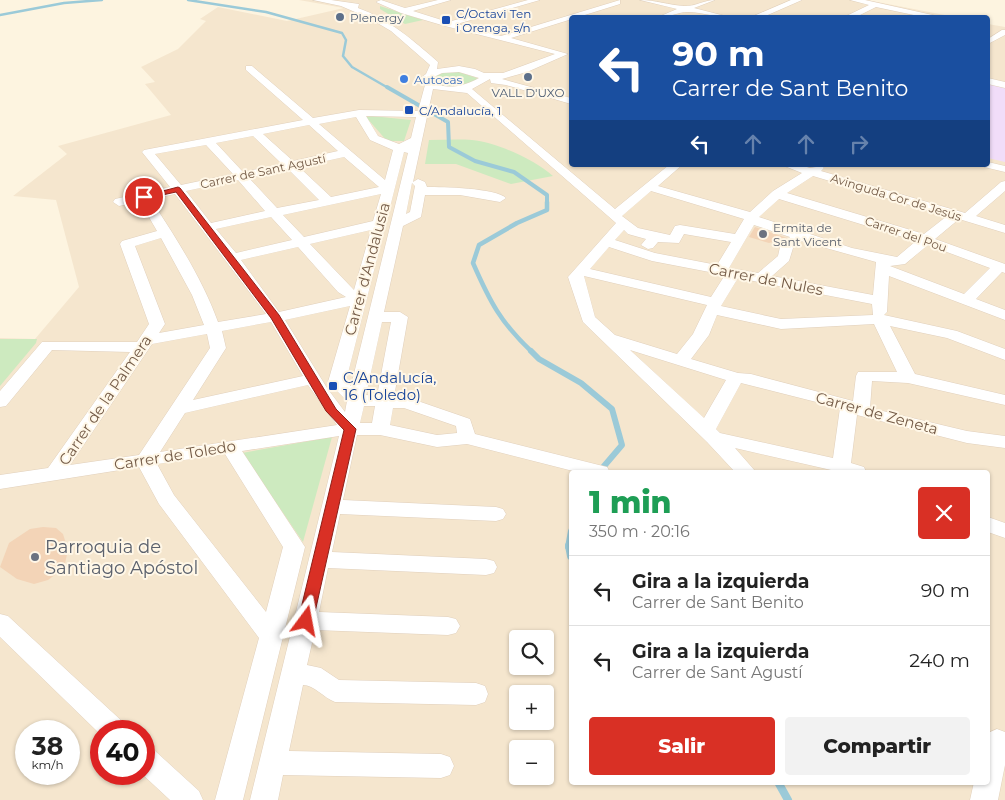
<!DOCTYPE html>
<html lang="es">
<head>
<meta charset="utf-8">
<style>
  body { margin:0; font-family:Montserrat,sans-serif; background:#f2f2f2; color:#222; height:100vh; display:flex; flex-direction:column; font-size:19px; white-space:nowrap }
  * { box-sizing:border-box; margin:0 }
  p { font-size:16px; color:#767676 }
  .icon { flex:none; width:28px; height:28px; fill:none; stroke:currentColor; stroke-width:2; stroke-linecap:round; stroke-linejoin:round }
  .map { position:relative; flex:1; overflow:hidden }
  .side { position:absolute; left:569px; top:470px; width:421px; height:315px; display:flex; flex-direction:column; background:#fff; border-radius:5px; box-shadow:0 1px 4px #0004 }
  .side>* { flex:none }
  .top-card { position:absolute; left:569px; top:15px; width:421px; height:152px; border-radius:5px; box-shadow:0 1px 4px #0004; background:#1a4fa0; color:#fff; overflow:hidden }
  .controls { position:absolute; left:509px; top:630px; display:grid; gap:10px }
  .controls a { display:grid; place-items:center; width:45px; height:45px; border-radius:5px; background:#fff; box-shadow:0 1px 4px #0004; font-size:25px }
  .speed { position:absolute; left:15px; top:720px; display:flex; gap:10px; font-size:25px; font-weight:700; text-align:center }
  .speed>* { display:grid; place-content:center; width:65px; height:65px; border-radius:50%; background:#fff; box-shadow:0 1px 4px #0004; line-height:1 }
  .speed small { font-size:12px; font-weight:400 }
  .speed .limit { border:8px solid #d22; background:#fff; color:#111 }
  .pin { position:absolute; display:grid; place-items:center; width:42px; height:42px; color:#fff; margin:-21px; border:2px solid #fff; border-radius:50%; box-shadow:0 1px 5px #0007 }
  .me { position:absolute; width:55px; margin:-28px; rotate:13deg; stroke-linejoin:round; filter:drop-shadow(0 0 4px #0008) }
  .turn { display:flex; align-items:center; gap:18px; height:105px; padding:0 20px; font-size:22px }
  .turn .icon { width:65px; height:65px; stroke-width:2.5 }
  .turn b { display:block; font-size:35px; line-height:42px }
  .lanes { display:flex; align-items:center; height:48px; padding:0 20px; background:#0003; justify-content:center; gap:25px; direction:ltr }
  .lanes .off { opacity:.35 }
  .round { display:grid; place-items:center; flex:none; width:52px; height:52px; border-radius:5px; background:#f2f2f2 }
  .head { display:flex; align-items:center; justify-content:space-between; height:85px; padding:0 20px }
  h1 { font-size:30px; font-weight:800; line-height:38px; color:#1e9e55 }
  .primary-button { display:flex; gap:10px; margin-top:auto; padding:10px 20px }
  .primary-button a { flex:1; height:58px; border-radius:5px; background:#d93025; color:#fff; font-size:20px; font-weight:800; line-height:58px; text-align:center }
  .primary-button a+a { background:#f2f2f2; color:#222 }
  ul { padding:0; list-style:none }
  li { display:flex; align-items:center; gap:15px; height:70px; padding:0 20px; border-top:1px solid #e0e0e0 }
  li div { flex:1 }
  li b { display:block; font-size:19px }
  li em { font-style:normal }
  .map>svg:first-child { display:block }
</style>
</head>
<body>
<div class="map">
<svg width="1005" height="800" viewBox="0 0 1005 800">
  <rect width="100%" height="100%" fill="#fdf4e0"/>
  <path fill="#f5e6ce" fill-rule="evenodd" d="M299 0H867L955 17 571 18V165H988V24L1005 27V800H0V338L35 339 79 287 56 200 13 196 67 154 58 146 171 115 145 84 155 82 141 67 178 49 206 21 200 19 218 7 287 21 344 8ZM571 472H988V782H571ZM518 639H545V666H518ZM518 694H545V721H518ZM26 731H69V774H26ZM101 731H144V774H101ZM518 749H545V776H518Z"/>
  <path fill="#f1ddf9" d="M988 83 1005 87V162L988 158Z"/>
  <g fill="#cdeabf">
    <path d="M380 6 423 20 405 24 380 9Z"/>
    <path d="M445 72H459L477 78 476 81C462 85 444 91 431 80V78Z"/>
    <path d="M372 116 411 120 404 141H387L366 117Z"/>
    <path d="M429 140C443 140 458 139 472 140 496 142 535 160 553 176L511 184 456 164H425Z"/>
    <path d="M0 339H37L36 343 0 386Z"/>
    <path d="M332 437 303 542 242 453Z"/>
  </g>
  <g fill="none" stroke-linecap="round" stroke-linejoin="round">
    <g stroke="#9bcad8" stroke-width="2.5">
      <path d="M188 0 266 12 342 33 346 40 343 56 352 67 390 89"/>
      <path d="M0 15 64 3 102 0"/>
    </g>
    <path stroke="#9bcad8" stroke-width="4" d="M387 87 448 122 449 147 475 161 514 172 547 195V203"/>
    <path stroke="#9bcad8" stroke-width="4.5" d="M532 352C501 323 490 302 473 263L479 245 517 223 547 210V202"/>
    <g stroke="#9bcad8" stroke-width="6">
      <path d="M531 351 539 359 581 383 612 409 622 445 599 472"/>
      <path d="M568 547 571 531"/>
    </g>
    <g stroke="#9bcad8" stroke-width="8">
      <path d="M569 546 571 556"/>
      <path d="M778 782 788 800"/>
    </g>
  </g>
  <g fill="#f3d4b7">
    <path d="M755 227 787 238 769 243 749 237Z"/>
    <path d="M43 527 56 528 63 534 68 550 64 568 48 580 34 584 17 579 0 567 9 543 30 529Z"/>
  </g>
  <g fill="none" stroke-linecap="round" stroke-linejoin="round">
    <defs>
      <g id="minor">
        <path d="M313 0H331L359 4 358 8C389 19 414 41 438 62L437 69 459 66 475 69 484 73H503L555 54 445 26 401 13 376 2 381 0 405 8 438 0H451L413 11 448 22 528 0H540L457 24 501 36 620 0V4L511 38 568 54 527 72 502 79 571 98V104L506 85 491 83 490 79 472 89 615 209 669 165H682L658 186 750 212 773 191 802 173 782 165H800L810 168 822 166 824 168 821 171 965 213 1001 182 1005 181V191L976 216 1005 225V233L959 219 935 239 1005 264V273L1002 272 976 299 1005 310V320L889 276 887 312 884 315 957 331 1005 349V360L947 338 890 326 915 374 1005 395V405L908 383 872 381 870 408 967 431 1005 436V448L967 443 857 415 851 463 864 467 866 472H840L735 448 756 472H735L707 442 583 322 568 277 616 223 467 93 433 89 413 182 418 179 425 182 427 187C442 187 496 188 506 198L500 202 460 195H425L421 217 403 226 384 312H400L408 317 394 397 412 399 470 419 475 434 607 467 610 472H577L467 444 437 447 380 435H357L343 500 496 507 503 509 506 514 503 519 496 521 340 514 332 552 486 559 494 561 497 567 494 573 486 575 328 568 319 612 448 617 456 619 460 626 456 633 448 635 315 630 307 665 321 668 339 680 476 683 485 686 488 694 485 702 476 705 335 702C324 698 314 685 303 685L289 751 441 754 450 757 454 766 450 775 441 778 283 775 278 800H250L339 436 242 451 305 547 243 800H215L259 638 159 504 139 467 0 489V475L48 468 130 352 52 350 6 406 0 407V391L42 342H137L149 324 120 244 122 241 157 231 146 212 147 209H157C180 244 204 283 218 322L266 314 175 194 119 206 113 202 115 199 170 187 142 152 144 150 303 120 246 70V66H252L313 118 359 110 418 111 425 85 419 79 426 74 430 65 391 31 369 18 341 6ZM459 72 479 78C465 86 444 92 430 79L442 73ZM366 116 416 117 411 138 399 144 378 136ZM356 117 370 140 393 150 385 180 319 124ZM309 125 338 151 293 161 263 134ZM253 136 282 164 243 172 216 143ZM206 145 233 174 181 185 155 154ZM404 152 408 153 351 386 346 381ZM344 157 379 187 331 197 299 167ZM288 169 319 200 277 208 249 178ZM813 176 947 216 924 234 787 193ZM238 180 265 211 211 223 186 191ZM412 183 415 186 410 212 406 214ZM651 191 744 219 735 234 680 225 675 226 670 235 638 228 622 216ZM381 194 373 221 304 237 283 215ZM779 199 916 241 897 257 852 248 759 217ZM271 217 292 240 236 253 216 229ZM754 225 790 237 780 247 778 256 758 273 729 268ZM371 230 354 290 310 244ZM624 230 628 234 646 239 641 245 648 249 653 248 658 242 679 243 684 234 731 242 717 265 655 253 615 240ZM161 238 192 295 204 325 159 333 165 324 135 246ZM801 241 876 262 873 295 772 276 789 261 793 248ZM928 245 990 268 964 294 890 266 905 264ZM298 247 338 292 346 297 279 312 241 260ZM609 247 652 261 725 275 711 297 590 269ZM584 276 707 305 693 334 677 354 615 335 595 317ZM738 278 872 304 873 315 781 319 721 306ZM350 306 328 382 347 401 345 412 327 388 285 320ZM717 315 781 329 874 324 897 372H858L856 376 853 401 751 374 738 373 691 359 709 335ZM271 322 303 376 193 400 226 348 222 331ZM382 322H391L377 396 366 395ZM207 334 210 348 139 455 70 465 152 344ZM630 350 726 380 704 418ZM741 383 840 408 833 458 720 433 716 429ZM308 385 337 425 160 452 185 413ZM364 406H375L372 423H360ZM393 408H404L456 426 457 433 437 435 390 425ZM225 454 283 547 266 612 174 495 157 464Z"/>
        <path d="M640 0C655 0 669 5 684 6 694 7 704 0 715 0L694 8 733 18C717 18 703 12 688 12 680 11 668 18 656 18L677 9Z"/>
        <path d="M791 0H802L761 18H749Z"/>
        <path d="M850 0H865L946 18H928L876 7 854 18H842L869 5Z"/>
        <path d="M1002 30H1005V35L988 44V39Z"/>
        <path d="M988 78 1005 82V88L988 84Z"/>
        <path d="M988 162 1005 166V172L984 167 982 165H988Z"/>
        <path d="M988 517 1005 523V538L988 532Z"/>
        <path d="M0 614 8 616 124 723 128 731H101V735L0 637Z"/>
        <path d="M997 729 1005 732V765L998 800H970L974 782H988V733Z"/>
        <path d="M144 746 153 749 199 791 203 800H170L142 774Z"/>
      </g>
    </defs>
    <use href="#minor" stroke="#e1d0bc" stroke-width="1"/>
    <use href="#minor" fill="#fff" fill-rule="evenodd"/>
  </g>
  <path fill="#d93025" stroke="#8d1f18" d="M178 187 180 188 279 315 336 409 356 429 313 621 311 625H301L298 621 344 430 326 411 271 318 176 192 144 199 140 197Z"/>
  <g fill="#5c6f8a" stroke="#fff7e7" stroke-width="2">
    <circle cx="340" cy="17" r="5"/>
    <circle cx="528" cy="77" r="5"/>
  </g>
  <g fill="#1a4fb4" stroke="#fff7e7" stroke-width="2">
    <rect x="441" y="15" width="10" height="10" rx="2.5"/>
    <rect x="404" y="105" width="10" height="10" rx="2.5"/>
    <rect x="328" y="381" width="10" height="10" rx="2.5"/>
  </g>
  <circle fill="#3f7fe0" stroke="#fff7e7" stroke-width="2" cx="404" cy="79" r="5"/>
  <g fill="#6b7280" stroke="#fff7e7" stroke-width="2">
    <circle cx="763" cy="234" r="5"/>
    <circle cx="35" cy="557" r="5"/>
  </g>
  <g text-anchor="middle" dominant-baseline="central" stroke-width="4" stroke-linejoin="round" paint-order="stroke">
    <g font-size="12" fill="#164399" stroke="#fff7e7" text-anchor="start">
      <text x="456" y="13">C/Octavi Ten<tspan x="456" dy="14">i Orenga, s/n</tspan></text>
      <text x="419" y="110">C/Andalucía, 1</text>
    </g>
    <g font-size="12" fill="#4e5e75" stroke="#fff7e7" text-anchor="start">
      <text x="350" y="17">Plenergy</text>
      <text x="528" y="92" text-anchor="middle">VALL D'UXO</text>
    </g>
    <g font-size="12" fill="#366cbe" stroke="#fff7e7" text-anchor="start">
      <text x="414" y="79">Autocas</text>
    </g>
    <g font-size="12" fill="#745b47" stroke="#fff7e7">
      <text transform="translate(263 171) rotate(-12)">Carrer de Sant Agustí</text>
      <text transform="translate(896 197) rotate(17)">Avinguda Cor de Jesús</text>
      <text transform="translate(906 234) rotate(19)">Carrer del Pou</text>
    </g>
    <g font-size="12" fill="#5b616d" stroke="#fff7e7" text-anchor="start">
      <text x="773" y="227">Ermita de<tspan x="773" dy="14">Sant Vicent</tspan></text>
    </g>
    <g font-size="15" fill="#745b47" stroke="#fff7e7">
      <text transform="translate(367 269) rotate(-75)">Carrer d'Andalusia</text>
      <text transform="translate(766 279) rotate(11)">Carrer de Nules</text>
      <text transform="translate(105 400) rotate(-56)">Carrer de la Palmera</text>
      <text transform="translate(877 413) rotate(15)">Carrer de Zeneta</text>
      <text transform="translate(175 455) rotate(-9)">Carrer de Toledo</text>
    </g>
    <g font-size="15" fill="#164399" stroke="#fff7e7" text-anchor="start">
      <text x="343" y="377">C/Andalucía,<tspan x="343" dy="17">16 (Toledo)</tspan></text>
    </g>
    <g font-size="18" fill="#5b616d" stroke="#fff7e7" text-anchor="start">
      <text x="45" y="547">Parroquia de<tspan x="45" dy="21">Santiago Apóstol</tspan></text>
    </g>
  </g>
</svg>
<div class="controls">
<a><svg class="icon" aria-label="search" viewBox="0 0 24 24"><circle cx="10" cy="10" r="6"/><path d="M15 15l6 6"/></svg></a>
<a>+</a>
<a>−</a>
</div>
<div class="speed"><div>38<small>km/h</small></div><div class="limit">40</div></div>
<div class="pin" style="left:144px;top:197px;background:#d93025"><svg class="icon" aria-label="arrive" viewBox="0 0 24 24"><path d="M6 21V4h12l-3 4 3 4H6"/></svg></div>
<svg class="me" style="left:306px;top:621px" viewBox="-20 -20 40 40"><path d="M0-17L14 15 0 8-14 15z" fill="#d93025" stroke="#fff" stroke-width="4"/></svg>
<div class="top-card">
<div class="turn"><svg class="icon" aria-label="left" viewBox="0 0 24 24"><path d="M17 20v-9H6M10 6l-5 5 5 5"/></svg><div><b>90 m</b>Carrer de Sant Benito</div></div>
<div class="lanes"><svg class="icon" aria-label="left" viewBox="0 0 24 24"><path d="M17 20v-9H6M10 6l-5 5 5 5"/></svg><svg class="icon off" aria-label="ahead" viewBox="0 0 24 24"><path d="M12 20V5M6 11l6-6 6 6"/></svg><svg class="icon off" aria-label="ahead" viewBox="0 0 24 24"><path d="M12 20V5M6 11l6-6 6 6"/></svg><svg class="icon off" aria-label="right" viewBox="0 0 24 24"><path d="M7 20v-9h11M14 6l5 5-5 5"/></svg></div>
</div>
<section class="side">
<div class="head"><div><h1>1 min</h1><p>350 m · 20:16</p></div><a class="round" style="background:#d93025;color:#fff"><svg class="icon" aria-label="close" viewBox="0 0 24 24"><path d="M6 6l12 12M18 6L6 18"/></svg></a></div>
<ul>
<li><svg class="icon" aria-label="left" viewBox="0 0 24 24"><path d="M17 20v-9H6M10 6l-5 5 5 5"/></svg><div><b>Gira a la izquierda</b><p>Carrer de Sant Benito</p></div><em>90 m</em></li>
<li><svg class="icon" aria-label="left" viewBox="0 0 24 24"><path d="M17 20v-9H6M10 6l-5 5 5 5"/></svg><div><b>Gira a la izquierda</b><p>Carrer de Sant Agustí</p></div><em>240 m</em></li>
</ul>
<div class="primary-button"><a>Salir</a><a>Compartir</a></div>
</section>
</div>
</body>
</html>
